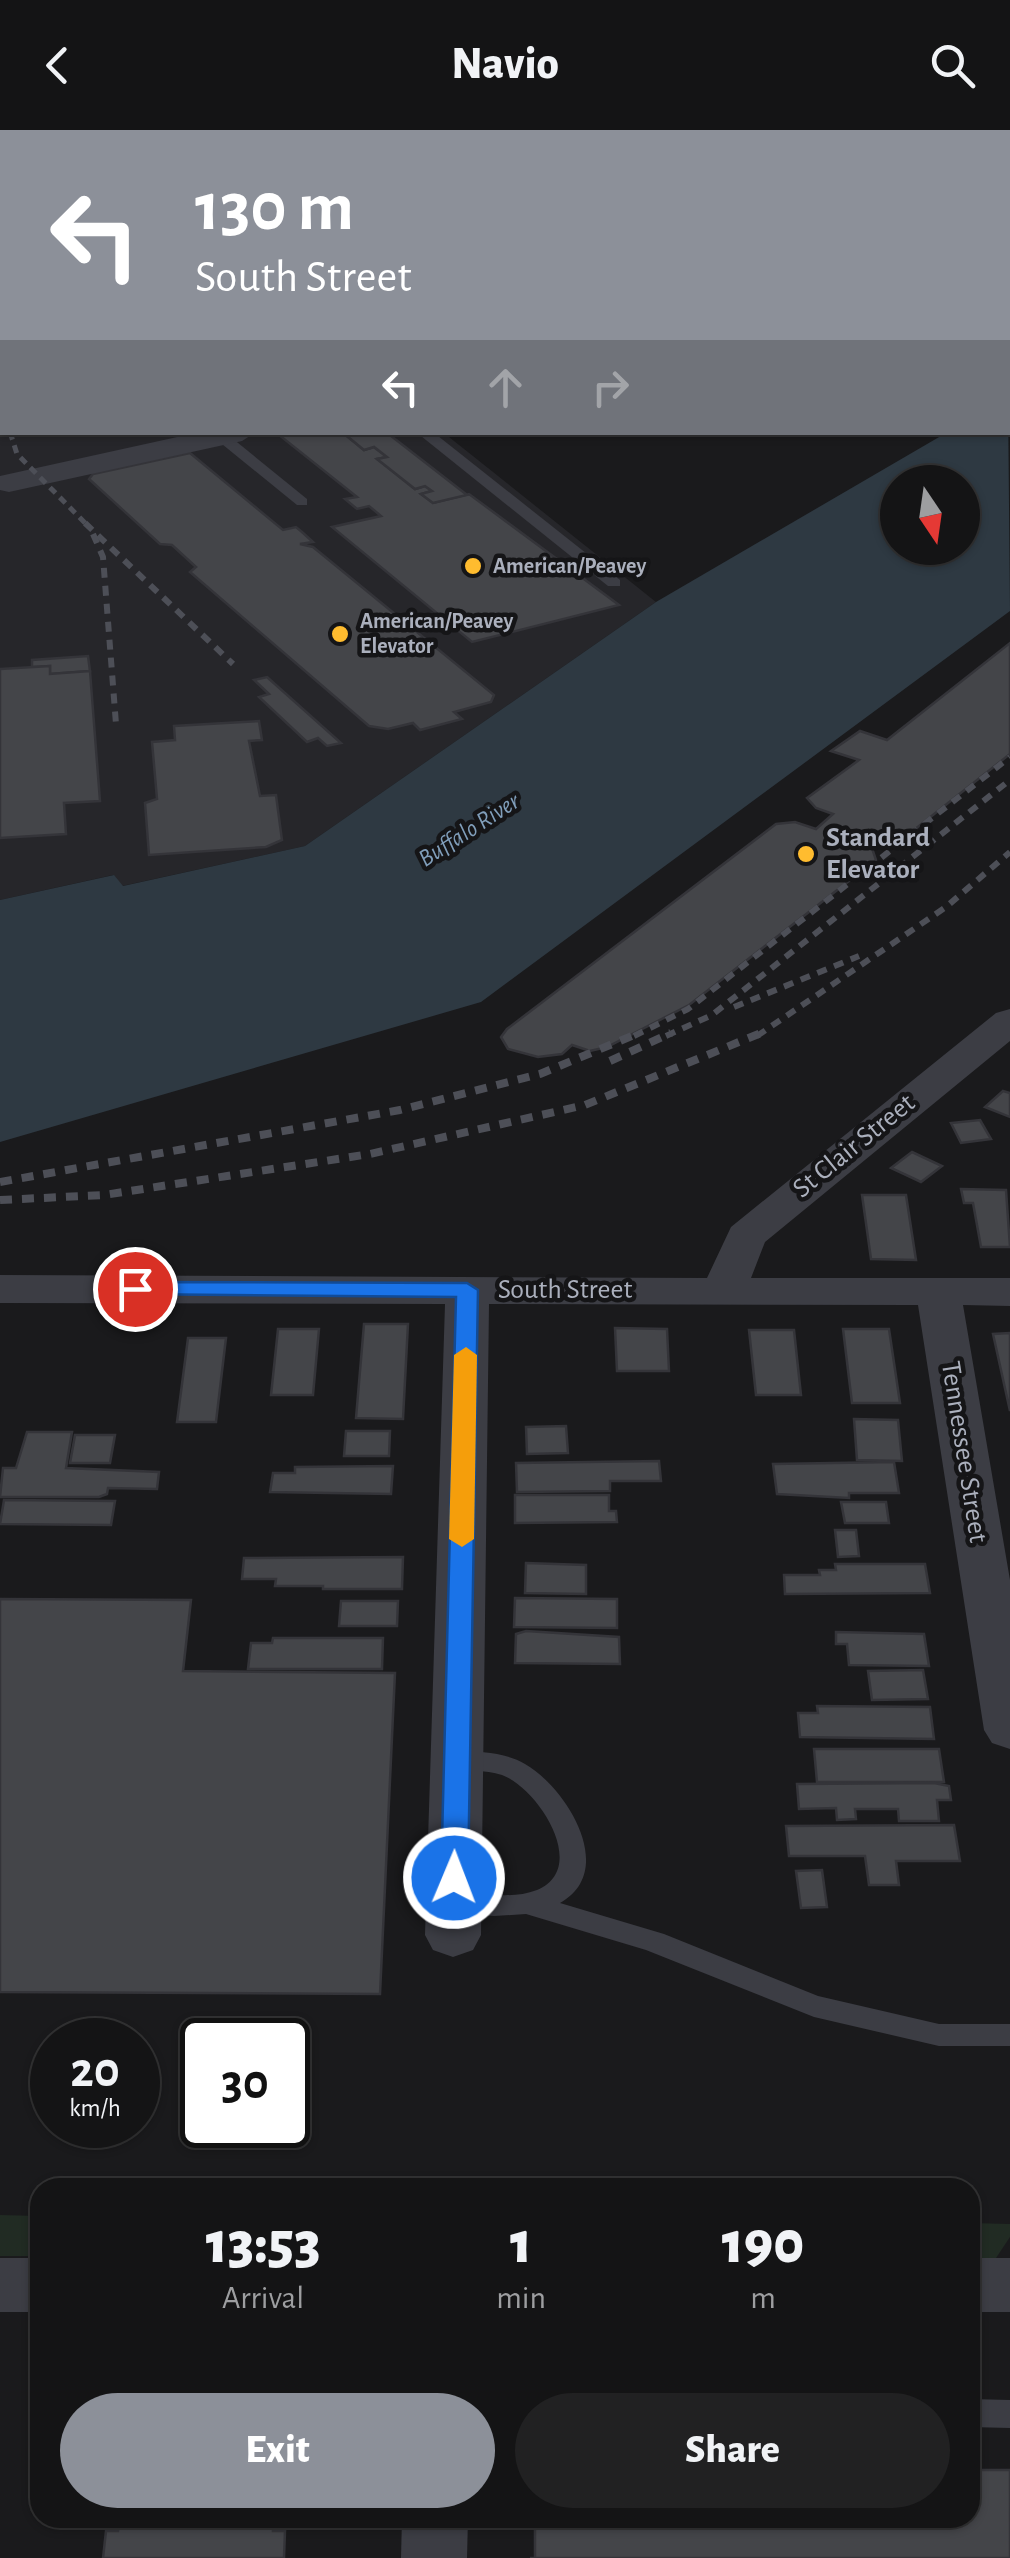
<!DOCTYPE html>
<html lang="en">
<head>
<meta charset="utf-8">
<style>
  body { margin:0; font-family:"Alegreya Sans",sans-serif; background:#212122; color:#f1f3f6; height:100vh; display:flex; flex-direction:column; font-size:38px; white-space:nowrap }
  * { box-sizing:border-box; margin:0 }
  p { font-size:32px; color:#9d9ea0 }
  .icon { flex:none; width:55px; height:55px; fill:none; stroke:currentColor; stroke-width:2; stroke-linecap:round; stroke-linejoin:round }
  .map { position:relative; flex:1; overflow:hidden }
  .drawer { position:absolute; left:30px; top:2048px; width:950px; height:350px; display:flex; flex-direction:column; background:#141415; border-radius:30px; box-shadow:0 2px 8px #0004,0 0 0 2px #333334 }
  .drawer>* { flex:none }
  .banner { position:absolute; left:0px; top:0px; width:1010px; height:305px; box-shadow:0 2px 8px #0004,0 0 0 2px #333334; background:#8c9099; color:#fff; overflow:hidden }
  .needle { width:65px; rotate:167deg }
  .tools { position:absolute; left:880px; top:335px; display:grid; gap:20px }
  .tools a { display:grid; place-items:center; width:100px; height:100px; border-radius:50%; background:#141415; box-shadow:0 2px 8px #0004,0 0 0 2px #333334; font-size:50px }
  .speed { position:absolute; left:30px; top:1888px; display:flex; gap:20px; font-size:50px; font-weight:700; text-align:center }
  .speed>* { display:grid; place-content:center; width:130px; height:130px; border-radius:50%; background:#141415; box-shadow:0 2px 8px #0004,0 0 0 2px #333334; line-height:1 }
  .speed small { font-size:25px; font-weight:400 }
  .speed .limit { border:5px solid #111; border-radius:15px; background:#fff; color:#111 }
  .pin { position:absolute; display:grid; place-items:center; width:85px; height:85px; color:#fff; margin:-42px; border:5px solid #fff; border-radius:50%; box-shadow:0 2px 10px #0007 }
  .me { position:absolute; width:110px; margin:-55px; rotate:1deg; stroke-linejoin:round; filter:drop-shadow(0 0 8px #0008) }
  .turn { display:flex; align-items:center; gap:35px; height:210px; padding:0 30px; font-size:45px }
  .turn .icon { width:130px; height:130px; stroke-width:2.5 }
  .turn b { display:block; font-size:70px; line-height:85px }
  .lanes { display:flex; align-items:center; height:95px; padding:0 30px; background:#0003; justify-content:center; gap:50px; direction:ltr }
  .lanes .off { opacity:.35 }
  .eta { display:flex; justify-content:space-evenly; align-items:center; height:170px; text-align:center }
  .eta b { font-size:60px; font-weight:800; line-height:70px }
  .action { display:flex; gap:20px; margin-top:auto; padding:20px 30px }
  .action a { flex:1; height:115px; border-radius:60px; background:#8c9099; color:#fff; font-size:40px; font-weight:800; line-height:115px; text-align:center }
  .action a+a { background:#212122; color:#f1f3f6 }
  header { display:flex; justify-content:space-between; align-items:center; height:130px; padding:0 30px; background:#141415; font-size:45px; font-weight:800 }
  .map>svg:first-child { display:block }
</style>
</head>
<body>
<header><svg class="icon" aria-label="back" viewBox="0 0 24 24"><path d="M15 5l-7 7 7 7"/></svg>Navio<svg class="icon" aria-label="search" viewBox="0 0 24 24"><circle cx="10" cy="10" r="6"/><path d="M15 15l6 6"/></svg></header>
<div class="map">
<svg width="1010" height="2428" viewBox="0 0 1010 2428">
  <rect width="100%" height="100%" fill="#1a1a1c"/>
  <path fill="#26262a" d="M0 162 2 302 444 303 656 472 305 716 122 756 113 745 0 770Z"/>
  <g fill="#212b23">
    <path d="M0 2085 40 2086V2126H0Z"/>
    <path d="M970 2093 1010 2094V2107L994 2131H970Z"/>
  </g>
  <path fill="#2e3942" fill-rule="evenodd" d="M1008 267 1010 481 481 872 0 1012V770L114 745 123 756 305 716 656 472 946 303 1008 302ZM898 352H962V418H898Z"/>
  <g fill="#444549" stroke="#343439" stroke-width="2.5">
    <path d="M790 0H900L889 2Z"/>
    <path d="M292 302H342L364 320 374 317 387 327 377 329 415 359 425 356 432 361 421 364 433 373 469 364 619 475 472 512 332 397 381 386 369 376 357 379 345 369 357 367 279 305Z"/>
    <path d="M342 302H386L467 365 433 373 421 364 432 361 425 356 415 359 377 329 387 327 374 317 364 320Z"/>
    <path d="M190 323 283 400 296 397 302 402 313 412 300 414 313 417 494 565 491 572 454 582 462 589 420 600 413 593 388 599 369 596 190 442 196 437 172 415 160 414 89 349 93 344Z"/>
    <path d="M1010 513V624L914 700 887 702 880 709 864 704 857 710 872 718 876 730 689 875 607 917 590 921 572 915 562 924 538 927 508 919 501 907 507 899 776 694 795 692 816 699 833 684 816 678 807 668 859 630 831 621 860 601 887 610Z"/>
    <path d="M88 526 90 541 50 544V536L32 537V530Z"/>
    <path d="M50 536V544L90 541 100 671 64 673 66 704 0 708V539Z"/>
    <path d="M267 547 341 613 327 616 318 608 307 612 259 567 269 564 254 550Z"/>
    <path d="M259 591 262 610 249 611 260 666 276 665 282 710 266 717 149 725 145 673 157 669 152 612 175 610 174 596Z"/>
    <path d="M1003 961 1010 963V987L985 977Z"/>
    <path d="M980 990 991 1009 961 1013 951 993Z"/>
    <path d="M912 1022 942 1036 921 1052 891 1038Z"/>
    <path d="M961 1059 1006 1060 1010 1117H981L973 1073H964Z"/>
    <path d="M862 1065H906L916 1130 871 1129Z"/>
    <path d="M364 1194H408L403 1289 356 1288Z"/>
    <path d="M615 1198 667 1199 669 1241H617Z"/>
    <path d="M278 1199H319L313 1265H271Z"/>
    <path d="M843 1199H889L900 1273H852Z"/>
    <path d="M749 1200H794L801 1265H756Z"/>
    <path d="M1010 1203V1281L993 1204Z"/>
    <path d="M188 1208H226L216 1292H177Z"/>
    <path d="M854 1289 898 1290 902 1331 857 1330Z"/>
    <path d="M566 1296 568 1323 527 1324 526 1297Z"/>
    <path d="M346 1301H390L389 1326H344Z"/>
    <path d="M27 1302H72L66 1338 159 1342 157 1359 108 1358 107 1364 99 1367H0L3 1338H16Z"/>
    <path d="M75 1305H115L110 1333H70Z"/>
    <path d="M659 1331 661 1351H610V1361L517 1362 516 1333Z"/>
    <path d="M894 1332 899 1363H849V1368L777 1364 773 1334Z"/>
    <path d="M393 1336 391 1364 270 1362 273 1343H295V1337Z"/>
    <path d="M515 1365H609V1381H616L617 1392 515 1393Z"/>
    <path d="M4 1370 115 1371 111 1395 0 1394Z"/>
    <path d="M841 1372H886L889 1393H845Z"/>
    <path d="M835 1400H856L859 1426 838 1427Z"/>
    <path d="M403 1427 402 1459H323V1456H275L276 1449H242L244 1428Z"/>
    <path d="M526 1433 586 1435V1464L525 1463Z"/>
    <path d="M835 1434H925L930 1463 785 1464 784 1445H820L819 1440H836Z"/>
    <path d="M515 1468 617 1469V1498L514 1497Z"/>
    <path d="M0 1469 191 1470 183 1541 395 1543 380 1864 0 1862Z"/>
    <path d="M341 1471H398L397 1496H339Z"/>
    <path d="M526 1501 619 1507 620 1534 515 1533 516 1504Z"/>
    <path d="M836 1502 924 1504 929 1536 849 1535 847 1514H836Z"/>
    <path d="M273 1508H383L382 1539H248L251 1513H272Z"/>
    <path d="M923 1540 928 1569 872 1570 868 1541Z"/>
    <path d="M817 1576 930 1577 934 1609 800 1607 798 1583H818Z"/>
    <path d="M814 1619H939L944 1652H817Z"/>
    <path d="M934 1653 949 1656 951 1670H937L939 1691H899L898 1679H855L856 1689 837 1690 836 1678 799 1679 797 1654Z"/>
    <path d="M954 1695 960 1731H896L899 1755H869L865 1726H789L786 1696Z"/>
    <path d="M822 1740 827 1777 801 1778 796 1741Z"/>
    <path d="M970 2340H1010V2428H530H535V2388H970Z"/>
    <path d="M120 2388H274L273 2401H285L284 2428H103L106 2401H118Z"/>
  </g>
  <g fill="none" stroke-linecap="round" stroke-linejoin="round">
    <g fill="#3c3d44" fill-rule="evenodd">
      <path d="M591 0H609L611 2H593Z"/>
      <path d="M416 302H433L620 450V456H608Z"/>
      <path d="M217 304H227L307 369V375H297L217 310Z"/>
      <path d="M457 1620C480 1622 505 1622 525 1634 567 1658 618 1741 560 1773L664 1804 818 1866 939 1894H1010V1916H939L814 1887 646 1820 526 1784 494 1786 444 1782 440 1775 444 1768C474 1758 507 1772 537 1760 590 1738 538 1658 502 1645 485 1639 465 1642 448 1637L444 1630 448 1623Z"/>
      <path d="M970 2269 1010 2270V2298L970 2297Z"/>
    </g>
    <g fill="#3c3d44" fill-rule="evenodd">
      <rect x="1008" y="127" width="2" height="16"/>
      <path d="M200 302H256L242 311 9 362 0 360V346Z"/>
      <path d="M1010 879V911L765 1112 751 1148H1010V1176L963 1175 1010 1450V1619L992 1613 984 1600 918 1175 489 1174 481 1805 473 1820 453 1827 433 1820 425 1805 445 1174 0 1173V1145L707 1148 731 1097 996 883Z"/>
      <rect x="0" y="2128" width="40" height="54"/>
      <rect x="970" y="2128" width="40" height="54"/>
      <path d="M402 2388H468L467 2428H401Z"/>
    </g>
    <g stroke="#4d4f57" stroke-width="5" stroke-dasharray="8 6" stroke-linecap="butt">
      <path d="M0 249 2 245"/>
      <path d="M10 302 17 324 87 395"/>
    </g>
    <g stroke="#4d4f57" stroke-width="6" stroke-dasharray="10 8" stroke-linecap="butt">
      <path d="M85 393 233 534"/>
      <path d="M93 404 103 427 116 594"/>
      <path d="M734 877 859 826"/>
      <path d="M634 906 688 879 1010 627"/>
      <path d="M666 906 712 885 1010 650"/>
      <path d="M757 906 946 777 1010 722"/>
    </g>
    <g stroke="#4d4f57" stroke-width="8" stroke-dasharray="12 10" stroke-linecap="butt">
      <path d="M610 931 671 903"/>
      <path d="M0 1052 400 980 540 944 639 903"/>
      <path d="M0 1070 104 1065 370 1024 585 975 761 903"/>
    </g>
  </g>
  <path fill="#1a73e8" stroke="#114b97" stroke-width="2.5" d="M135 1152 467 1153 478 1160 468 1748 464 1756 454 1759 441 1748 456 1167 127 1164 124 1159Z"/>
  <path fill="#f59e0b" d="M466 1217 477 1225 474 1409 462 1417 449 1409 454 1225Z"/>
  <g fill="#ffbc2f" stroke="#151517" stroke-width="4">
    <circle cx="473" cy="436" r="10"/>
    <circle cx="340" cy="504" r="10"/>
    <circle cx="806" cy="724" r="10"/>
  </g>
  <g text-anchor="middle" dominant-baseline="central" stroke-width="9" stroke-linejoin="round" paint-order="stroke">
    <g font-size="22" font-weight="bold" fill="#abb0bd" stroke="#151517" text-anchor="start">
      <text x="493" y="436">American/Peavey</text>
      <text x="360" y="491">American/Peavey<tspan x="360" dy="25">Elevator</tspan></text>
    </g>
    <g font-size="25" font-style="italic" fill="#809eba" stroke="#151517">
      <text transform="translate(469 700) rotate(-33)">Buffalo River</text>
    </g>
    <g font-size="28" font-weight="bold" fill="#abb0bd" stroke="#151517" text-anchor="start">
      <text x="826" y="708">Standard<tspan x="826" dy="32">Elevator</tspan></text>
    </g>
    <g font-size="28" fill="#abb0bd" stroke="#151517">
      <text transform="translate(854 1016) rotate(-39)">St Clair Street</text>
      <text x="565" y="1160">South Street</text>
      <text transform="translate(964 1322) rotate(81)">Tennessee Street</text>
    </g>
  </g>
</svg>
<div class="tools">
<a><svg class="needle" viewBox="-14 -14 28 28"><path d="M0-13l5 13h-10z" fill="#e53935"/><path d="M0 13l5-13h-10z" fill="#9d9ea0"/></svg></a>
</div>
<div class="speed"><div>20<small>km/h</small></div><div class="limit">30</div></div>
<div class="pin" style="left:135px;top:1159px;background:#d93025"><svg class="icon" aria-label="arrive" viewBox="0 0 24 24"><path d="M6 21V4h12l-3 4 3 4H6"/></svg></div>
<svg class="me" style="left:454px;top:1748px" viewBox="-20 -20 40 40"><circle r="17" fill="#1a73e8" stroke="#fff" stroke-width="3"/><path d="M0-11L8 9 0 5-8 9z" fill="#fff"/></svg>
<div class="banner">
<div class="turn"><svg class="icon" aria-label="left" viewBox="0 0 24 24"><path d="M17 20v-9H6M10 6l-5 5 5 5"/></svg><div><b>130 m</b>South Street</div></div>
<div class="lanes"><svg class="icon" aria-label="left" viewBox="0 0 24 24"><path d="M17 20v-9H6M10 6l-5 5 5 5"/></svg><svg class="icon off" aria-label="ahead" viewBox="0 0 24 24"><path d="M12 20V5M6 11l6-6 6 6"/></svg><svg class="icon off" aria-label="right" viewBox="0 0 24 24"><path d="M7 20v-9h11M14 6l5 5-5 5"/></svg></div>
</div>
<section class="drawer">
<div class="eta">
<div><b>13:53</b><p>Arrival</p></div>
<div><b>1</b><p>min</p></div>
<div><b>190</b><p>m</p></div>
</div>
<div class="action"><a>Exit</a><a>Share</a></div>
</section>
</div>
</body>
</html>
